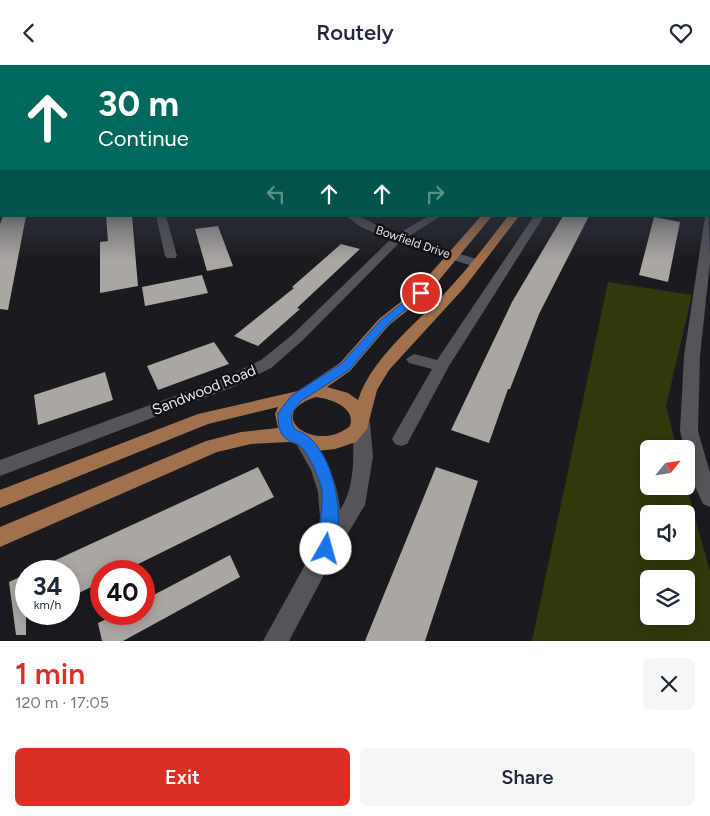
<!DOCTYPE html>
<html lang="en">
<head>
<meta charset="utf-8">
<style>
  body { margin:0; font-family:Figtree,sans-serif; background:#f6f6f7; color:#1f2937; height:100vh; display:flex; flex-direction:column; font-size:19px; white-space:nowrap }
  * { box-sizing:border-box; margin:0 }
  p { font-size:16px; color:#747a83 }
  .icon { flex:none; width:28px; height:28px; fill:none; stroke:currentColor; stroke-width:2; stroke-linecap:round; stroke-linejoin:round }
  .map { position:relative; height:576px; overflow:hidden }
  .panel { display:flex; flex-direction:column; background:#fff; flex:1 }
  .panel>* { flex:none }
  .banner { position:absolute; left:0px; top:0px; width:710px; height:152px; box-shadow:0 2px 12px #0003; background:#00695c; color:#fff; overflow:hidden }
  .needle { width:32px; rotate:60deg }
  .buttons { position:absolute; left:640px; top:375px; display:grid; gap:10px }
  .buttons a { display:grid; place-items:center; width:55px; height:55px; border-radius:8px; background:#fff; box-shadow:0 2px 12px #0003; font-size:25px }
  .speed { position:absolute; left:15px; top:495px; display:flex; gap:10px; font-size:25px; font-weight:700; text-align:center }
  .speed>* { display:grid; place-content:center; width:65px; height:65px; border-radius:50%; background:#fff; box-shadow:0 2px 12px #0003; line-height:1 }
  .speed small { font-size:12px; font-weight:400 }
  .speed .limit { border:8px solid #d22; background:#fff; color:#111 }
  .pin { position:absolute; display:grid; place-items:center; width:42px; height:42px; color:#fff; margin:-21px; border:2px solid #fff; border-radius:50%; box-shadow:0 1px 5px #0007 }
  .me { position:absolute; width:55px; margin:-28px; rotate:7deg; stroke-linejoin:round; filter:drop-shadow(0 0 4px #0008) }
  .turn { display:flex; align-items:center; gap:18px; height:105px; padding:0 15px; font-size:22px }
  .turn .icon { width:65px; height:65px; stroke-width:2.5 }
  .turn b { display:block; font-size:35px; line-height:42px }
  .lanes { display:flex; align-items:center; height:48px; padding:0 15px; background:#0003; justify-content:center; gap:25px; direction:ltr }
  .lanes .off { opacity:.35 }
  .round { display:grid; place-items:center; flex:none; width:52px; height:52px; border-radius:8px; background:#f6f6f7 }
  .headline { display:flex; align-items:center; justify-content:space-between; height:85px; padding:0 15px }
  h1 { font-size:30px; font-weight:600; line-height:38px; color:#d93025 }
  .cta { display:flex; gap:10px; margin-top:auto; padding:10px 15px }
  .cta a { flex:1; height:58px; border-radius:8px; background:#d93025; color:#fff; font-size:20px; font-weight:600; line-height:58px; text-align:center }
  .cta a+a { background:#f6f6f7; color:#1f2937 }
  header { display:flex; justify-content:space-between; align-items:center; height:65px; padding:0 15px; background:#fff; font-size:22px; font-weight:600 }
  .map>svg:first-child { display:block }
</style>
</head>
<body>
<header><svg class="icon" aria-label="back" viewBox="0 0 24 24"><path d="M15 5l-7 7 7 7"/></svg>Routely<svg class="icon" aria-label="heart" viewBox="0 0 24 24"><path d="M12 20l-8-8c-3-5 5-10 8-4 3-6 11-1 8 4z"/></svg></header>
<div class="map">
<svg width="710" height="576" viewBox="0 0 710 576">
  <rect width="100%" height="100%" fill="#1b1b1f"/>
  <path fill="#32380b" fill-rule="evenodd" d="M608 217 692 230 666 341 677 384H649V421H686V419L710 507V576H532ZM649 449H686V486H649ZM649 514H686V551H649Z"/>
  <g fill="#aaa6a1">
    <path d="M3 151H26L8 245 0 244V159Z"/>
    <path d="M106 151H132L138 221 100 228V177L108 176Z"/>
    <path d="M563 151H589L539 249 510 324H508L489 378 451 365 512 237Z"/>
    <path d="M654 152 680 157 668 217 639 210Z"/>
    <path d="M218 161 233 201 207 206 195 164Z"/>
    <path d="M341 179 360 184 297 243 300 244 258 281 234 271 294 223 292 222Z"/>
    <path d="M202 210 208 228 145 241 142 222Z"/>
    <path d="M214 277 229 299 158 325 147 301Z"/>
    <path d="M105 307 113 335 38 360 34 330Z"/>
    <path d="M258 402 274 432 124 506H101V517L69 533V506H32Z"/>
    <path d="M436 402 478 416 425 576H365Z"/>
    <path d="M230 490 240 512 123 576H102L98 558 117 549H144V535Z"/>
    <path d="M26 509V570H16L9 517Z"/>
  </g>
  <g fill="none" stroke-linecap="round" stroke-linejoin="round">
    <g fill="#545459" fill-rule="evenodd">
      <path d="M709 148 710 197 700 291 698 366 710 408V442L703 439 693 417 680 366 684 291 705 151H709Z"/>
      <path d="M156 151H166L177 191 175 193H167L165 191Z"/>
      <path d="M346 151H359L396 170 428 151H441L406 173 480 195 482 198 476 202 399 178 302 276 271 303 233 322 0 411V395L221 314 261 295 292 270 390 175 361 162Z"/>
      <path d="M534 151H544L449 301 407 379 401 381 395 379 392 374 432 304 409 298 406 294 414 289 437 295Z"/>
    </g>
    <path fill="#545459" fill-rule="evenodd" d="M361 351 367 353 370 358 373 392 365 440 334 491 289 576H263L316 480 320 452 318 427 311 405 295 377 298 372C321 364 340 426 340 445 356 421 354 386 352 358L355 353Z"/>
    <path fill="#a1704c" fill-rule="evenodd" d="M481 151H492L426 231 389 260 350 306 327 322 348 328 358 335C373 289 424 253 455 217 474 196 491 173 508 151H519L464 223 389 305 377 325 367 364 356 377 335 384 317 386 290 377 251 379 217 387 0 482V462L206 376 241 367 278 363 275 349 278 342 208 359 0 443V425L198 349 298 326 340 298 379 254 416 225ZM316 332C331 334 356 342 350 361 316 390 261 349 316 332Z"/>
  </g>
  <linearGradient id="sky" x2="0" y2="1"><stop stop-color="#0f0f11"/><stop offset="0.58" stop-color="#393f4d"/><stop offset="1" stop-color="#393f4d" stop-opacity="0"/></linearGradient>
  <rect width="710" height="195" fill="url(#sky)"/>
  <path fill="#1a73e8" stroke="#114b97" d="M418 226 426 228 388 259 349 305 301 336 291 349C293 371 296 361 310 373 336 397 346 458 332 490L326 492 321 490C314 475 326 439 321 421 317 408 309 388 299 380 296 378 291 377 288 375 278 369 278 358 278 348L292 330 341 299 381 255Z"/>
  <g text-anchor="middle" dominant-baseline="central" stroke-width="5" stroke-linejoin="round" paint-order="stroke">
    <g font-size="12" fill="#e8e8eb" stroke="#121216">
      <text transform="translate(413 177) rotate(19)">Bowfield Drive</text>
    </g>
    <g font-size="15" fill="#e8e8eb" stroke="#121216">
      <text transform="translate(204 325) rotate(-22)">Sandwood Road</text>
    </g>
  </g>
</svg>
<div class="buttons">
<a><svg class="needle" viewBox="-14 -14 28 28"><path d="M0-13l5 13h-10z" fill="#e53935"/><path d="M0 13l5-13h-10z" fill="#747a83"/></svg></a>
<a><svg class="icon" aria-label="sound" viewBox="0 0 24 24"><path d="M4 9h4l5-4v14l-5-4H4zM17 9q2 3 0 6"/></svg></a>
<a><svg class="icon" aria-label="layers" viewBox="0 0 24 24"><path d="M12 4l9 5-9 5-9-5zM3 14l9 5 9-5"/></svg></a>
</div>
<div class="speed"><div>34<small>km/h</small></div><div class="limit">40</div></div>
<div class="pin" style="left:421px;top:228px;background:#d93025"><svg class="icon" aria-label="arrive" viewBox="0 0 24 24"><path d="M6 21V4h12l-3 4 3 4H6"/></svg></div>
<svg class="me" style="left:326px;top:484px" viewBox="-20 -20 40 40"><circle r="19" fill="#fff"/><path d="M0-13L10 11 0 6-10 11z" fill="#1a73e8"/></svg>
<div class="banner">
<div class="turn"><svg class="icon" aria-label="ahead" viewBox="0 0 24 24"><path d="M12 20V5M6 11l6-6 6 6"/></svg><div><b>30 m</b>Continue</div></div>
<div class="lanes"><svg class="icon off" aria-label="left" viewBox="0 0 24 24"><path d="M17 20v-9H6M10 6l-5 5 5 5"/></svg><svg class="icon" aria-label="ahead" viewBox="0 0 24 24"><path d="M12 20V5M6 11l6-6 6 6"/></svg><svg class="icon" aria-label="ahead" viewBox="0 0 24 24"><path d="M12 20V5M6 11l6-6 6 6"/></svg><svg class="icon off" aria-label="right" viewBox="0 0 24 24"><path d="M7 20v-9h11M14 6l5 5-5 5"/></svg></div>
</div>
</div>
<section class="panel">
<div class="headline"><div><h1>1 min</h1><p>120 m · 17:05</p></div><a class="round"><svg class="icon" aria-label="close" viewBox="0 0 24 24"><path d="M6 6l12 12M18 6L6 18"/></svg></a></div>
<div class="cta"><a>Exit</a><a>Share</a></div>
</section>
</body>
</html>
